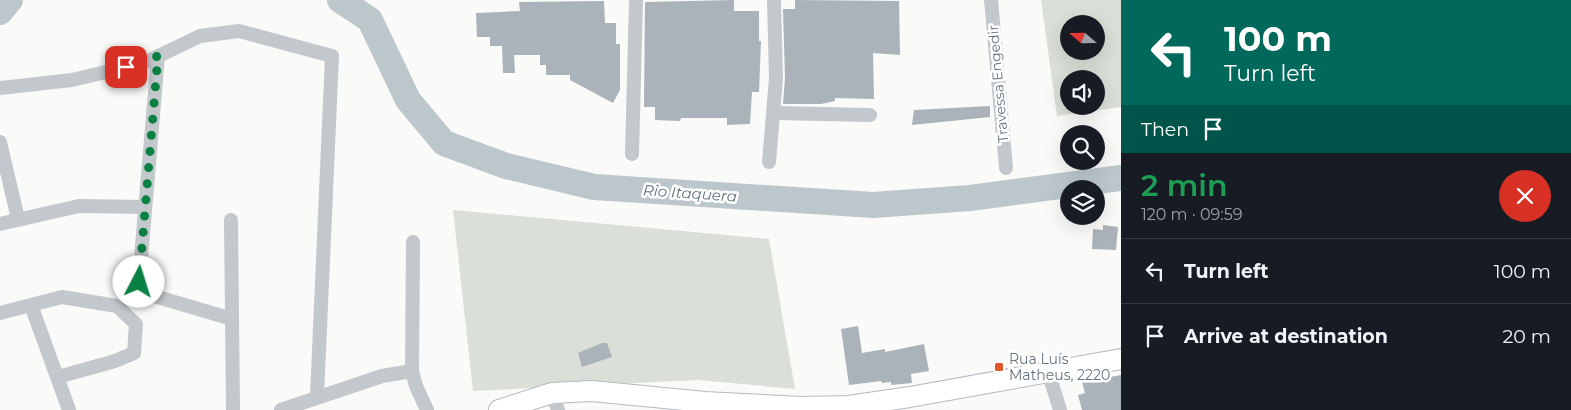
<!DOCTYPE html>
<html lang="en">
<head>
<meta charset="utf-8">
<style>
  body { margin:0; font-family:Montserrat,sans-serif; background:#20242c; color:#f1f3f6; height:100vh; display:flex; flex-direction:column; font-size:19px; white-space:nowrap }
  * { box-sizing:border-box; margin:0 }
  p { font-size:16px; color:#9ea1a6 }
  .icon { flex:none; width:28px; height:28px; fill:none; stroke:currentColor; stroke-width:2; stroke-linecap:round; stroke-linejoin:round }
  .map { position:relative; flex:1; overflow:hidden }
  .sheet { display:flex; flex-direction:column; background:#171b24; width:450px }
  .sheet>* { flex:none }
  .hud { background:#00695c; color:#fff; overflow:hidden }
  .needle { width:32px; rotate:290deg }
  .controls { position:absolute; left:1060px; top:15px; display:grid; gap:10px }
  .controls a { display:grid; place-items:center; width:45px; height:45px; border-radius:50%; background:#171b24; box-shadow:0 5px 20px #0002; font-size:25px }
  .pin { position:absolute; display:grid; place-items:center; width:42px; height:42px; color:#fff; margin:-21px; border-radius:10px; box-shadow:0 2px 8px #0006 }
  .me { position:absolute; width:55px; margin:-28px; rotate:5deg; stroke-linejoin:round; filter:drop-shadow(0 0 4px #0008) }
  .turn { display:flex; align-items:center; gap:18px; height:105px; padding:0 20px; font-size:22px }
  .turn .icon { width:65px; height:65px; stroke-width:2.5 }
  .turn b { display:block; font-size:35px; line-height:42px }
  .then { display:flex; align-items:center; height:48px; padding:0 20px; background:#0003; gap:10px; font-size:19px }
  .round { display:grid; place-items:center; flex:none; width:52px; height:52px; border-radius:26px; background:#20242c }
  .head { display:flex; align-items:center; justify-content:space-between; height:85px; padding:0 20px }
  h1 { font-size:30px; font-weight:600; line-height:38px; color:#1e9e55 }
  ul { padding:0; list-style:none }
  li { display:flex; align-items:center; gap:15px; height:65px; padding:0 20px; border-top:1px solid #363941 }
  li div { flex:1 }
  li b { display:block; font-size:19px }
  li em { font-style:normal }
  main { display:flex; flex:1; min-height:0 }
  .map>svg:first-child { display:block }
</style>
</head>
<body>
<main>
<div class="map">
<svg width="1121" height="410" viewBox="0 0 1121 410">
  <rect width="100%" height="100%" fill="#fafaf8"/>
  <g fill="#dadfd7" fill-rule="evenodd">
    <path d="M1041 0H1121V107L1057 116ZM1069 24H1096V51H1069ZM1069 79H1096V106H1069Z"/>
    <path d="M453 210 769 239 795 389 698 380 473 391Z"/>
  </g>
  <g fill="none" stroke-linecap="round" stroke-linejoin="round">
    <g stroke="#bbc7cb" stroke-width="26">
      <path d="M340 0 370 20 408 100 444 143 506 166 594 187 873 205 970 198 1121 178"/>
      <path d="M0 12 10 0"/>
    </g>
  </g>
  <g fill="#aab3b9">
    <path d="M734 0V11H759V41H761L759 92H752L750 124 727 125V118H681L680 121 655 120V107H644L645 2Z"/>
    <path d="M795 0 899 1 900 55 873 53 874 99 835 98V101L821 104H783L785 78 783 9H795Z"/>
    <path d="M604 1 605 23H616V44H620V90L613 103 570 80V75H546V65H540V55H514L515 73H503L502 46H490V37H477L476 13 520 11 519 2Z"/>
    <path d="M990 106V117L912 125 914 110Z"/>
    <path d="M1103 225 1118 227 1116 250 1092 249 1093 229 1103 230Z"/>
    <path d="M858 326 862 353 885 349V352L924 344 929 371 911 374 912 383 891 385V382L882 383 881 381 849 385 841 329Z"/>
    <path d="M602 343H607L612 357 582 367 578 353Z"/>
    <path d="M1121 375V410H1082L1078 395 1085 393 1082 382Z"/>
  </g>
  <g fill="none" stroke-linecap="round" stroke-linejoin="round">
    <defs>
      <path id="secondary" d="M499 410 552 393 592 391 705 402 801 407 849 406 910 397 1121 359"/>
    </defs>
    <use href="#secondary" stroke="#b3babf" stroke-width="22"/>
    <g stroke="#c3c8cc" stroke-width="14">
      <path d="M991 0 1006 168"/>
      <path d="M158 56 139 282 144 293 232 319"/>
      <path d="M0 88 72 80 144 63 200 36 239 31 332 56 317 396"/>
      <path d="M774 113 870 115"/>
      <path d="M0 142 18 219"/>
      <path d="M632 154 636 0"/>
      <path d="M769 162 776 78 774 0"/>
      <path d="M231 220 233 410"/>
      <path d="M0 224 79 206 145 207"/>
      <path d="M413 242 412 371 416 386 427 410"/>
      <path d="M31 305 69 410"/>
      <path d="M0 313 62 297 117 306 136 324 134 353 115 361 58 377"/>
      <path d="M1048 371 1060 410"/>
      <path d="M552 393 558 410"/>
      <path d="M281 410 382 376 412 371"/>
    </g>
    <use href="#secondary" stroke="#fff" stroke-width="20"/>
  </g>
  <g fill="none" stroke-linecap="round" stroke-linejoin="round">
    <path stroke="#0b8043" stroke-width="9" stroke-dasharray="0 16.2" d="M126 67 158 56 139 282"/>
  </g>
  <rect fill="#e4572e" stroke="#fff" stroke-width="2" x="994" y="362" width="10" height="10" rx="2.5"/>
  <g text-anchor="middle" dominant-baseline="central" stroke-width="5" stroke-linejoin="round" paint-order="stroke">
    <g font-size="14" fill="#657683" stroke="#fff">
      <text transform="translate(998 84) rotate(-95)">Travessa Engedir</text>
    </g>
    <g font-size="14" fill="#657683" stroke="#fff" text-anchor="start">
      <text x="1009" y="359">Rua Luís<tspan x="1009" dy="16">Matheus, 2220</tspan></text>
    </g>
    <g font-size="15" font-style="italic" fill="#60757c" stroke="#fff">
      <text transform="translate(690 193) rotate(4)">Rio Itaquera</text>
    </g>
  </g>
</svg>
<div class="controls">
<a><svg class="needle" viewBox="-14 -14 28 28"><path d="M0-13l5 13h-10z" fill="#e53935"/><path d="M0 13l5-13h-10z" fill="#9ea1a6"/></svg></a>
<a><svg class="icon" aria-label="sound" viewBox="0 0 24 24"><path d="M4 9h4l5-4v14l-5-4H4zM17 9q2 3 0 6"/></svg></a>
<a><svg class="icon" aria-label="search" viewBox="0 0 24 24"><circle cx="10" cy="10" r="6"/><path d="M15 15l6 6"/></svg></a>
<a><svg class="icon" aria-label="layers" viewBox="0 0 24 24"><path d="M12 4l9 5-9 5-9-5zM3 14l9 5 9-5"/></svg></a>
</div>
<div class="pin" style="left:126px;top:67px;background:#d93025"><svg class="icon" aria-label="arrive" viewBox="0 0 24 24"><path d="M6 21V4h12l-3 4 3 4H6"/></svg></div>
<svg class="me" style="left:139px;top:282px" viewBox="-20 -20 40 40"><circle r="19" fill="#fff"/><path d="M0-13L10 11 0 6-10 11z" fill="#0b8043"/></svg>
</div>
<section class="sheet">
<div class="hud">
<div class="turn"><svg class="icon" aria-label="left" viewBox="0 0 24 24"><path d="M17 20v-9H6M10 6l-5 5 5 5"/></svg><div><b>100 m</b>Turn left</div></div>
<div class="then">Then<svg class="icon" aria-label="arrive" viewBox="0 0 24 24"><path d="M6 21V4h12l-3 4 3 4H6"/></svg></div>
</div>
<div class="head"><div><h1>2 min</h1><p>120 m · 09:59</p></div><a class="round" style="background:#d93025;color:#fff"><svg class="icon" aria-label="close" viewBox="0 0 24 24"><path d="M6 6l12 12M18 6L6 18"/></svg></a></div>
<ul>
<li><svg class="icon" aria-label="left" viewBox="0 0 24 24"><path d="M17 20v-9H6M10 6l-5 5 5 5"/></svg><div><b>Turn left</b></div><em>100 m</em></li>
<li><svg class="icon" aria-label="arrive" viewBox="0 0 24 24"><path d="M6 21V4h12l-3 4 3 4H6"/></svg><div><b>Arrive at destination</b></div><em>20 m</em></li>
</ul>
</section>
</main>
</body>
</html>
